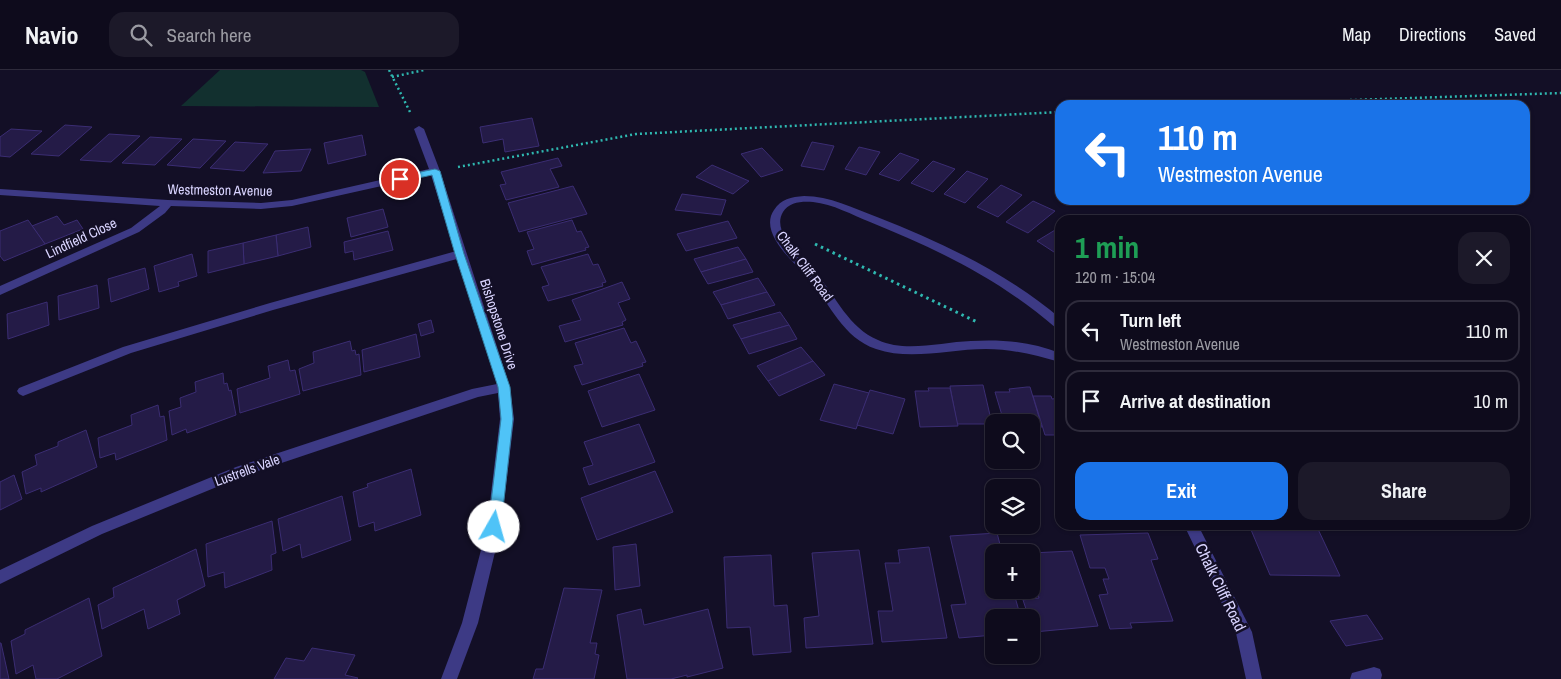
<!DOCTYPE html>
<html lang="en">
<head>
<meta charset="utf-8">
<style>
  body { margin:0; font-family:"Archivo Narrow",sans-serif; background:#1c1929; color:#f1f3f6; height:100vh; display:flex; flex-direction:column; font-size:19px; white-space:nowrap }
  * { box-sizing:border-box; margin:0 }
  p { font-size:16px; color:#9b9ba3 }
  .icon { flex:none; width:28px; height:28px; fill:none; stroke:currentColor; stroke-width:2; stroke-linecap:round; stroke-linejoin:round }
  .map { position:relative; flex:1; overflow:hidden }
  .sheet { position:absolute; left:1055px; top:145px; width:475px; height:315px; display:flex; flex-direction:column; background:#0e0b1c; border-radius:15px; box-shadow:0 1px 4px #0004,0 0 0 1px #2e2b3b }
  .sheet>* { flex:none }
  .guide { position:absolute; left:1055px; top:30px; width:475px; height:105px; border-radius:15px; box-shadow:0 1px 4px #0004,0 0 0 1px #2e2b3b; background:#1a73e8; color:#fff; overflow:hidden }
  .buttons { position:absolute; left:985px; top:344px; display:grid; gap:10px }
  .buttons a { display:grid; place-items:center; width:55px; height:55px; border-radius:10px; background:#0e0b1c; box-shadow:0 1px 4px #0004,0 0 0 1px #2e2b3b; font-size:25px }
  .pin { position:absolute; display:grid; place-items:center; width:42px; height:42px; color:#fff; margin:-21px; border:2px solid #fff; border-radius:50%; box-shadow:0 1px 5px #0007 }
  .me { position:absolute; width:55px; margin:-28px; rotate:7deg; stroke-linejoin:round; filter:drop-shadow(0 0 4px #0008) }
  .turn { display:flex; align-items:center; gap:18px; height:105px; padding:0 20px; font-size:22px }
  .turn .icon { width:65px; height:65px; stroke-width:2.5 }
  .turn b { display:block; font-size:35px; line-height:42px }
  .round { display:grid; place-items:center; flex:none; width:52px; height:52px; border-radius:15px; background:#1c1929 }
  .overview { display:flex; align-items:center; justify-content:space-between; height:85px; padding:0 20px }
  h1 { font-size:30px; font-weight:700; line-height:38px; color:#1e9e55 }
  .button { display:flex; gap:10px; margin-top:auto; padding:10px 20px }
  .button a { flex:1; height:58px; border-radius:15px; background:#1a73e8; color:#fff; font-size:20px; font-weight:700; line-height:58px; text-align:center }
  .button a+a { background:#1c1929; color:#f1f3f6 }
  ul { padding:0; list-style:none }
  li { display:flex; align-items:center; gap:15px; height:62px; margin:0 10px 8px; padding:0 10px; border:2px solid #2e2b3b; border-radius:15px }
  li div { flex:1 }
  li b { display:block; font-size:19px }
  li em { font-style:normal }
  header { display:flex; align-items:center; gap:30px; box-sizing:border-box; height:70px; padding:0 25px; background:#0e0b1c; border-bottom:1px solid #2e2b3b }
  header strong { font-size:24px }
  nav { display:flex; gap:28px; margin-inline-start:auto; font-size:18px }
  .search { width:350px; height:45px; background:#1c1929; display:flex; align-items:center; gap:12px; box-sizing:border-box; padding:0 18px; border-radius:15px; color:#9b9ba3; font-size:19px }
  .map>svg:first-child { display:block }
</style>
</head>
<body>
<header>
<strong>Navio</strong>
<div class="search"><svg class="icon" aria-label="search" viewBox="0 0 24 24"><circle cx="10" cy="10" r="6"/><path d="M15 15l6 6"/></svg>Search here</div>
<nav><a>Map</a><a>Directions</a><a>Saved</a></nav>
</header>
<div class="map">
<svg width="1561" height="609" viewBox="0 0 1561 609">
  <rect width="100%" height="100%" fill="#130f26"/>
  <path fill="#12302f" d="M220 0H361L365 2 379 37 181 36Z"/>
  <g fill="#241b47" stroke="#3b2d73">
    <path d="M532 48 539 76 505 82 503 69 483 73 480 57Z"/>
    <path d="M65 55 92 57 59 86 31 84Z"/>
    <path d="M11 59 42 61 10 87 0 86V67Z"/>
    <path d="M109 64 140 66 111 92 80 90Z"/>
    <path d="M362 65 366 85 328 94 324 73Z"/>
    <path d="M150 67 182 69 155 95 122 93Z"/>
    <path d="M193 69 226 71 200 98 167 95Z"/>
    <path d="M235 72 268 74 244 101 210 98Z"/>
    <path d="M812 72 834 76 824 100 801 96Z"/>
    <path d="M859 77 880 82 866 105 845 99Z"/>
    <path d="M762 78 783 100 761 107 741 84Z"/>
    <path d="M311 79 301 101 263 103 275 81Z"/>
    <path d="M900 83 919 90 899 111 879 104Z"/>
    <path d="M558 88 562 96 550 99 559 117 506 130 500 115 506 114 501 102Z"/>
    <path d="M933 91 955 99 933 122 911 113Z"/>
    <path d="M712 95 749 111 733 124 696 107Z"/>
    <path d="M967 101 988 109 965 133 944 124Z"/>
    <path d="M1001 115 1022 125 998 147 977 137Z"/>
    <path d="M573 116 587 144 519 162 508 133Z"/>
    <path d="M682 124 726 130 721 145 675 140Z"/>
    <path d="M1033 131 1055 141 1028 163 1006 152Z"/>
    <path d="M383 139 388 157 351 167 347 148Z"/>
    <path d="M57 146 64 155 77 150 83 159 45 174 32 156Z"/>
    <path d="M28 150 45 174 4 191 0 186V161Z"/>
    <path d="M572 150 577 162 581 161 589 177 585 178 586 180 532 195 527 181 534 179 527 162Z"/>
    <path d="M728 151 737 168 686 181 677 164Z"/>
    <path d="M308 157 311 177 278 186 276 165Z"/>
    <path d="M1060 157V182L1057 184 1037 171Z"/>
    <path d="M388 161 393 180 354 190 353 181 345 183 344 172Z"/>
    <path d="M276 165 278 186 244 194 243 173Z"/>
    <path d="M243 173 244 194 208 203V181Z"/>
    <path d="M738 177 746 189 701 202 694 189Z"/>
    <path d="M192 184 197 206 178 212 179 216 159 222 154 196Z"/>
    <path d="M588 184 593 195 598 194 606 212 602 213 603 216 548 231 542 217 549 215 541 197Z"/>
    <path d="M746 189 753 202 708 214 701 202Z"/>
    <path d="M145 198 149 219 111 232 108 209Z"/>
    <path d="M758 208 767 222 721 235 713 222Z"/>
    <path d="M622 212 630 229 618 233 626 250 622 252 623 255 565 272 559 256 581 250 572 230Z"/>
    <path d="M97 215 99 238 59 250 58 226Z"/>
    <path d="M767 222 775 235 728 249 721 235Z"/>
    <path d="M47 232 49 255 8 269 7 244Z"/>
    <path d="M780 242 789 255 741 269 733 255Z"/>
    <path d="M431 250 434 262 421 266 418 254Z"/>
    <path d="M789 255 797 269 749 284 741 269Z"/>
    <path d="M624 258 631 273 636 271 646 292 642 293 643 296 582 315 574 296 583 294 575 273Z"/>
    <path d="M416 264 420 287 364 302 362 280Z"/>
    <path d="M350 271 352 281 355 280 356 285 359 284 361 305 303 321 299 299 314 293 313 282Z"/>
    <path d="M801 277 813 291 768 311 757 296Z"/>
    <path d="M288 290 290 301 295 300 300 324 240 343 237 319 270 308 268 296Z"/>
    <path d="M813 291 825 305 779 326 768 311Z"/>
    <path d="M223 303 224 314 227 313 229 321 231 320 236 345 187 363 186 359 172 365 169 341 181 337 180 328 196 322 195 312Z"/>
    <path d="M639 304 655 340 602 357 588 321Z"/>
    <path d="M834 314 869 323 856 359 820 350Z"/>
    <path d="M983 315 992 354H957L950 316Z"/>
    <path d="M1027 317H1030L1042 357H1031V352H1004L995 322H1010L1009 319Z"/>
    <path d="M928 318H950L958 356 920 357 915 321H929Z"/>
    <path d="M870 320 905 329 893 364 857 355Z"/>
    <path d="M1033 326H1051L1052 329 1060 328V365H1045Z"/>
    <path d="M158 335 160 347 164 346 167 370 116 390 115 383 100 388 98 368 132 355 131 345Z"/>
    <path d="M639 354 655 392 589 415 583 398 593 395 584 372Z"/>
    <path d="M86 360 97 397 41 422V418L26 424 22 402 37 395 35 385 58 376V372Z"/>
    <path d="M411 399 421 445 375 461 374 452 359 457 353 422 368 417 367 414Z"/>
    <path d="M655 401 673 442 597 470 581 428Z"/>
    <path d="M14 405 22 429 0 440V412Z"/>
    <path d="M342 426 351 470 302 488 300 474 283 481 278 449Z"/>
    <path d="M272 451 276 483 271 485 272 500 225 518 224 502 208 507 206 474Z"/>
    <path d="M1249 455H1293L1294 457H1317L1340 506 1270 505Z"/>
    <path d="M997 463 1002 482H994V520H1013L1021 548H994V565L959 568 951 535 966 534 950 466Z"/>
    <path d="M1148 463 1158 489 1151 490 1173 551 1130 553 1132 558 1110 559 1099 525 1108 524 1103 509H1109L1105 498H1090L1080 465Z"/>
    <path d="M636 474 640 516 615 520 613 477Z"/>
    <path d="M929 477 947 568 882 572 878 541H893L885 493H900L898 480Z"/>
    <path d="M196 479 205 516 177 530 180 544 148 559 144 539 102 559 98 535 114 527 113 518Z"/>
    <path d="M859 480 873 574 806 578 804 548 819 546 812 483Z"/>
    <path d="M1072 481 1098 556 1034 562 1031 548H1029L1023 530 1039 528 1031 500V483Z"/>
    <path d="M771 485 774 536 787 535 791 582 753 585 750 557 727 558 724 487Z"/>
    <path d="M564 518 602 520 590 573H597L595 584 599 585 594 609H533L536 599H543Z"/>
    <path d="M89 528 102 586 57 609H36L33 595 16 604 11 571 25 564V560Z"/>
    <path d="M641 539 644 555 708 539 723 598 687 607V605L671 609H627L617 545Z"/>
    <path d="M1367 545 1383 569 1346 576 1330 551Z"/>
    <path d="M0 573H1L9 609H0Z"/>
    <path d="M312 578 355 585 345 605 358 608 357 609H274L286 588 304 591Z"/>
  </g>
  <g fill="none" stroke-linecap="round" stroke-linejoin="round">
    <g stroke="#2fb8b0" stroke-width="2.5" stroke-dasharray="2 3" stroke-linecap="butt">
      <path d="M389 0 410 42"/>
      <path d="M392 7 424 0"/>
      <path d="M1205 35 1561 23"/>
      <path d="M458 97 636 64 1060 42"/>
    </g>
    <path stroke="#2fb8b0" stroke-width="3" stroke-dasharray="2.5 4" stroke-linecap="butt" d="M815 174 977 252"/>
    <path fill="#3d3a85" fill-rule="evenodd" d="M460 180 464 181 465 184 464 187 273 240 131 283 23 326 19 324 17 321 19 318 123 277 270 233Z"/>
    <g fill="#3d3a85" fill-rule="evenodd">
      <path d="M419 56 424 59 440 101 510 317 514 349 501 457 478 553 457 609H441L462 553 487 457 500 349 498 323 478 327 246 405 102 464 0 514V500L92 456 236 397 472 319 497 314 431 105 292 136 261 139 171 136 165 143 139 162 0 225V216L131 158 160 136 0 125V119L168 130 261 133 292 130 429 99 414 59Z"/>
      <path d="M804 126C830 126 853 138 877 147 943 173 1005 202 1060 248V259L1056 258C999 209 939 180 870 152 852 145 833 134 813 132 802 131 789 132 783 142 770 163 805 190 817 204 836 227 849 258 878 270 906 283 941 272 971 271 1002 269 1031 272 1060 283V292C1035 285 1012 279 986 279 949 279 911 291 876 279 843 268 830 234 809 209 795 193 758 163 774 140 781 129 791 127 804 126Z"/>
      <path d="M1184 455H1198L1252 562 1262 609H1246L1236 563Z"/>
      <path d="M1374 597 1380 599 1382 605 1381 609H1350L1352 603Z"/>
    </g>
  </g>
  <path fill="#4fc3f7" stroke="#337fa1" d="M435 99 440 101 464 184 510 317 513 349 501 457 499 461 494 462 490 461 488 457 501 349 498 317 455 184 432 105 400 112 395 109 396 107Z"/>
  <g text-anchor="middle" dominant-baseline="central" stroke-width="5" stroke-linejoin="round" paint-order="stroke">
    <g font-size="14" fill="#d9d4ff" stroke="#130f26">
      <text transform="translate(220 120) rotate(1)">Westmeston Avenue</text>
      <text transform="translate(81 168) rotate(-25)">Lindfield Close</text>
      <text transform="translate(805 196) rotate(53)">Chalk Cliff Road</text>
      <text transform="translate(499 254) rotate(72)">Bishopstone Drive</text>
      <text transform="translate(247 400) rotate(-20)">Lustrells Vale</text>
    </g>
    <g font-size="16" fill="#d9d4ff" stroke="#130f26">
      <text transform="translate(1221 517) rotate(64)">Chalk Cliff Road</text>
    </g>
  </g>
</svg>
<div class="buttons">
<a><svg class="icon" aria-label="search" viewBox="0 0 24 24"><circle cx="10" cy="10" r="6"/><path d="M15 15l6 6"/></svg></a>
<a><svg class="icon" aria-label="layers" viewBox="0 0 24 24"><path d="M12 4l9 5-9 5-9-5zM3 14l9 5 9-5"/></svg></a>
<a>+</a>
<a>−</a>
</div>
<div class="pin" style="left:400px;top:109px;background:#d93025"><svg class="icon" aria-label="arrive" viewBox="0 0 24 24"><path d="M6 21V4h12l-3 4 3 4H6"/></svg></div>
<svg class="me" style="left:494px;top:457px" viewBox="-20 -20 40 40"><circle r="19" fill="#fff"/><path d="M0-13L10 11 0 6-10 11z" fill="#4fc3f7"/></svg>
<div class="guide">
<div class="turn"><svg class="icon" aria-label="left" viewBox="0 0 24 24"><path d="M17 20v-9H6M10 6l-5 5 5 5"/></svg><div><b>110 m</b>Westmeston Avenue</div></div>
</div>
<section class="sheet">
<div class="overview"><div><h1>1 min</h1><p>120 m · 15:04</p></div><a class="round"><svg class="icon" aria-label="close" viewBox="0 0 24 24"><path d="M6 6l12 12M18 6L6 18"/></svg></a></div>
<ul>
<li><svg class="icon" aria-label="left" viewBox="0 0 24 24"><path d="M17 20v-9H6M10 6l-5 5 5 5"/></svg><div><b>Turn left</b><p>Westmeston Avenue</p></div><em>110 m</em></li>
<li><svg class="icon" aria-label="arrive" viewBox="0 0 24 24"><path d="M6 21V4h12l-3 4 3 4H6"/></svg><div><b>Arrive at destination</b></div><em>10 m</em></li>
</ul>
<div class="button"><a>Exit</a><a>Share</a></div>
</section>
</div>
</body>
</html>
